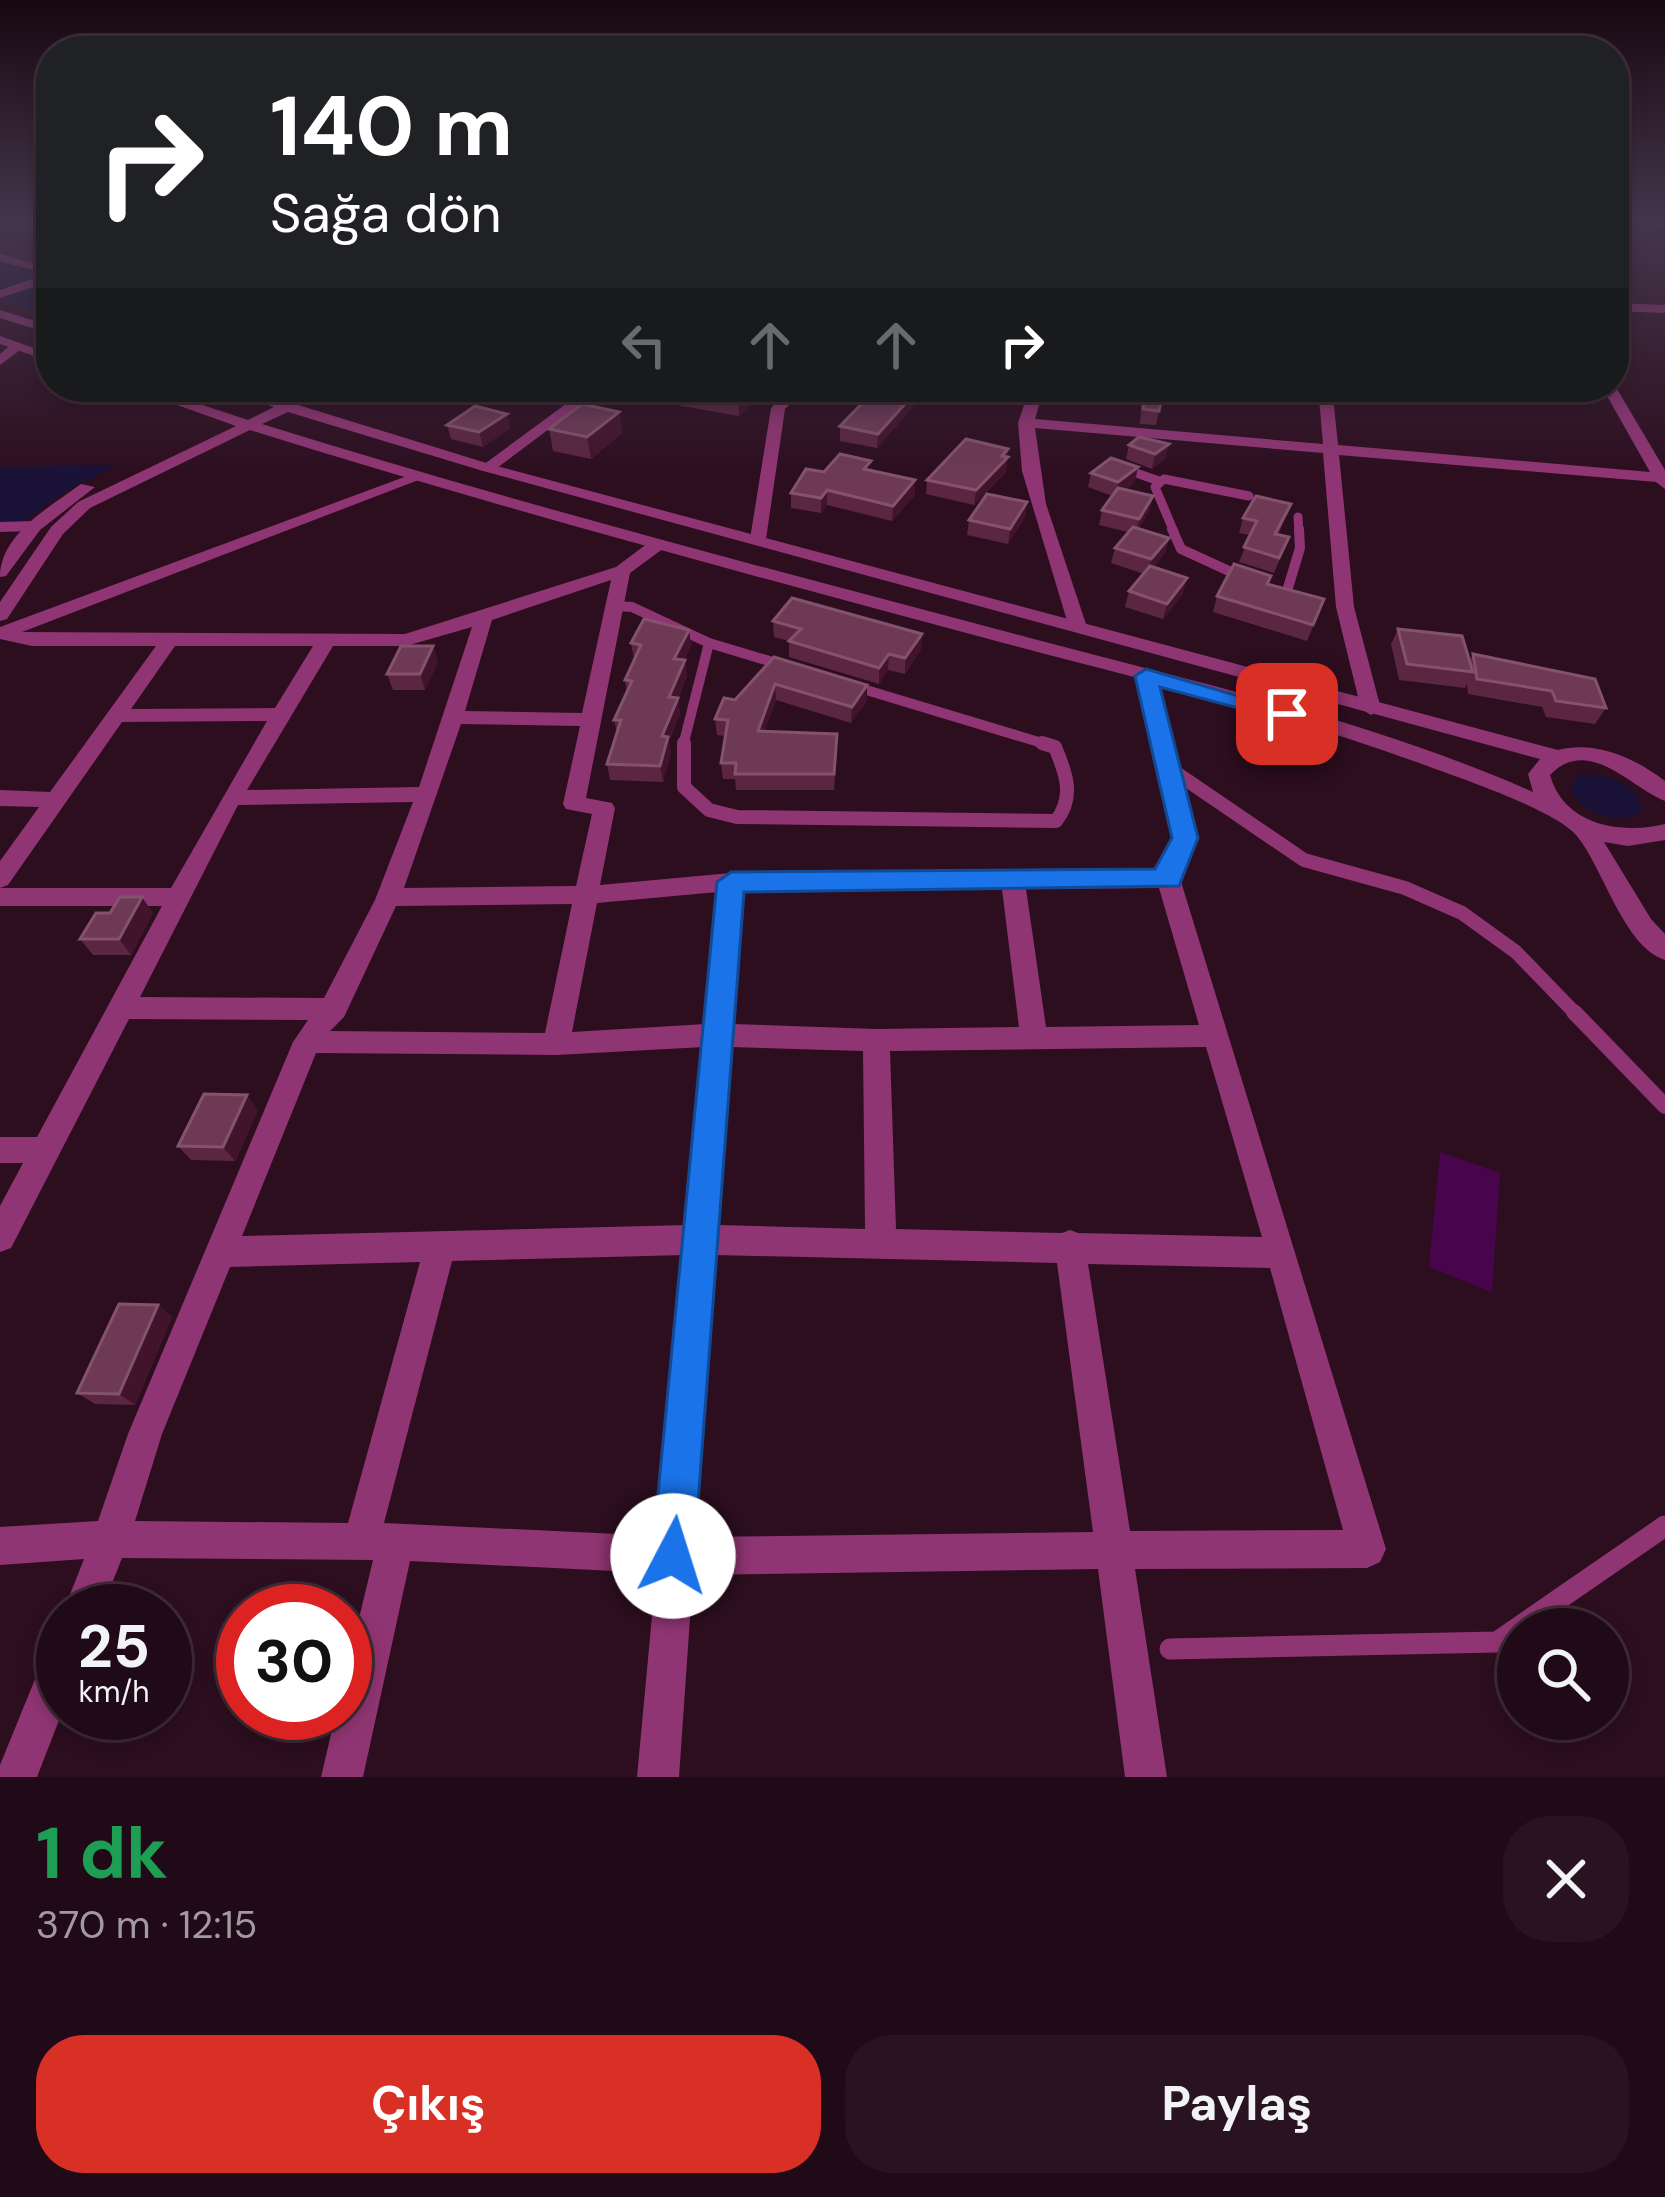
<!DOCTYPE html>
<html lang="tr">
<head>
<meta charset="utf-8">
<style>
  body { margin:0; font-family:"DM Sans",sans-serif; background:#291320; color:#f1f3f6; height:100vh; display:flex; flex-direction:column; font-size:45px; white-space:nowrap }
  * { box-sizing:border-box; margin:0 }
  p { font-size:39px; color:#a29aa1 }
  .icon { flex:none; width:66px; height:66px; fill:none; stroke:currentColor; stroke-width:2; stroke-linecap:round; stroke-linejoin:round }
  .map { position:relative; height:1777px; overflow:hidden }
  .panel { display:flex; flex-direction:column; background:#210a17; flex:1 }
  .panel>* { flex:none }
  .guide { position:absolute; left:36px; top:36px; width:1593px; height:366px; border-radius:48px; box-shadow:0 6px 18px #0003,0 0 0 3px #3e2b36; background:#202124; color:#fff; overflow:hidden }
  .controls { position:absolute; left:1497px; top:1608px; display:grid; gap:24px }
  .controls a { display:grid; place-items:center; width:132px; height:132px; border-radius:50%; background:#210a17; box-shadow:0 6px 18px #0003,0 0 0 3px #3e2b36; font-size:60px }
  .speed { position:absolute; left:36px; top:1584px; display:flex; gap:24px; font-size:60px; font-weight:700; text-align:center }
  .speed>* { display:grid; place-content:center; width:156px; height:156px; border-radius:50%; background:#210a17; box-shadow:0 6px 18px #0003,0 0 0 3px #3e2b36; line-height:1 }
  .speed small { font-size:30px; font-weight:400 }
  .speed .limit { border:18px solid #d22; background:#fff; color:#111 }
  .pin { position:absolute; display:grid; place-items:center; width:102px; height:102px; color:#fff; margin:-51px; border-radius:24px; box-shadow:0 6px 18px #0006 }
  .me { position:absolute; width:132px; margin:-66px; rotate:5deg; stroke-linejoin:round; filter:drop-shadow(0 0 9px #0008) }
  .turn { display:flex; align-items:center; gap:42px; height:252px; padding:0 36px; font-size:54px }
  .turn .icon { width:156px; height:156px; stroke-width:2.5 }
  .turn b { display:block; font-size:84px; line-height:102px }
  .lanes { display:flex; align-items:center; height:114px; padding:0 36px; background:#0003; justify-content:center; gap:60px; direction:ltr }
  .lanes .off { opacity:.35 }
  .round { display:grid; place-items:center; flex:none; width:126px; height:126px; border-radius:48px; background:#291320 }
  .head { display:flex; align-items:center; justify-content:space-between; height:204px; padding:0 36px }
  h1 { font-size:72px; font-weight:700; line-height:90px; color:#1e9e55 }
  .button { display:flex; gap:24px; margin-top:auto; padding:24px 36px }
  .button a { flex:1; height:138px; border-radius:48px; background:#d93025; color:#fff; font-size:48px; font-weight:700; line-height:138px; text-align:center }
  .button a+a { background:#291320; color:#f1f3f6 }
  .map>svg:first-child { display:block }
</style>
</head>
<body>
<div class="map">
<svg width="1665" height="1777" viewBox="0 0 1665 1777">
  <rect width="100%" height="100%" fill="#2c0e1f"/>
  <g fill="#1a1137">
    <path d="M0 262 51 277V316L0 299Z"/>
    <path d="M119 465 66 491 19 525H0V467Z"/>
    <path d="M1579 775C1606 773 1638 781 1642 810 1619 829 1585 814 1570 790Z"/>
  </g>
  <path fill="#48054e" d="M1440 1152 1500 1173 1492 1292 1429 1267Z"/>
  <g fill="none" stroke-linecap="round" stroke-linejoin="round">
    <g stroke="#903573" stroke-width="9">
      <path d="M1119 467 1159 481"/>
      <path d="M1298 517 1299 532"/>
      <path d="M1174 532 1155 487 1164 479 1249 496"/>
    </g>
    <g stroke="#903573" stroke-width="10">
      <path d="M1172 529 1181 549 1242 577"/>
      <path d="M1287 591 1300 548 1299 529"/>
      <path d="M616 606 632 607 709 643 786 666"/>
      <path d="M853 686 1052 746"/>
      <path d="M683 746 709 643"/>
    </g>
    <g stroke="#903573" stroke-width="14">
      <path d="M684 743V787L709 810 737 817 1056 821C1075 797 1066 773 1055 747L1042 743"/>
      <path d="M1169 768 1304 860 1405 888 1462 913 1516 952 1577 1015"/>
    </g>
    <path stroke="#903573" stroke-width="16" d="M1574 1012 1665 1106"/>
    <path stroke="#903573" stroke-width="21" d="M1170 1649 1497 1642 1665 1526"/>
    <g fill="#903573" fill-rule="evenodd">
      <path d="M0 224H7L0 227Z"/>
      <path d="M1656 224H1665V230Z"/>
      <path d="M0 254 51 268V281L0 298V290L47 274 0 261Z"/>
      <path d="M1614 303 1665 305V313L1614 311Z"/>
      <path d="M12 344 24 347 0 365V354Z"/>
      <path d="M1614 384 1665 470V489L1656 482 1339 455 1354 607 1381 709 1371 715 1361 709 1336 607 1323 453 1035 428 1046 504 1086 624 1077 630 1068 624 1022 471 1018 423 1030 387H1044L1035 419 1323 444 1318 387H1332L1338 445 1650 472 1602 387Z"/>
      <path d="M589 387H605L493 471H483V465Z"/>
      <path d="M792 387H807L785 409 766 539 758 544 750 539 771 408Z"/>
      <path d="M415 473 429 476 22 632 405 634 616 567 652 540H664V548L630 573 586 798 612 803 615 808 600 885 731 873 1156 870 1174 838 1136 676 1146 670 1156 676 1196 838 1180 870 1182 885 1386 1549 1380 1562 1367 1568 1135 1569 1167 1777H1125L1098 1569 693 1575 679 1777H637L656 1573 410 1561 363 1777H321L336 1713H345V1677L373 1560 122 1558 101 1611 63 1612 84 1559 0 1565V1527L98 1521 128 1434 293 1042 308 1020 129 1019 11 1248 0 1252V1206L23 1163H0V1137H37L162 906H0V888H171L267 721 122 722 8 885 0 888V861L39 807 0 806V790L50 792 156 646H32L0 639V627ZM611 580 582 713 465 711 492 620ZM472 627 419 787 247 790 333 646H406ZM175 646H313L275 708 131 709ZM461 724 580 726 563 804 566 809 592 814 576 886 404 888ZM413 802 375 900 324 998 140 997 238 805ZM1159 888 1199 1025 1046 1027 1026 889ZM1002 889 1019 1027 876 1029 733 1024 742 891ZM718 892 706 1024 572 1032 597 903ZM572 904 545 1033 330 1031 344 1017 396 906ZM704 1047 688 1225 242 1236 316 1053 556 1055ZM731 1047 863 1051 865 1229 718 1225ZM1206 1047 1262 1237 1078 1233 1070 1230 1062 1233 896 1229 890 1051ZM685 1255 659 1536 384 1523 452 1261ZM716 1255 1057 1263 1093 1532 696 1537ZM420 1262 348 1523 135 1521 162 1434 230 1267ZM1088 1264 1270 1268 1343 1530 1130 1531Z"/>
      <path d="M0 522 34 521 42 526 34 531 0 532Z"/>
      <path d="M63 1639V1710L37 1777H0V1765L49 1645Z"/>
    </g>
    <g fill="#903573" fill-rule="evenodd">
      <path d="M0 310 51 326V334L0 318Z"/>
      <path d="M0 336 51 354V362L0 344Z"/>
      <path d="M127 387H148L248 420 274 407 216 387H238L283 401 301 387 307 391 295 404 493 465 1558 750C1596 740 1635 758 1665 781V801C1630 787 1588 735 1550 775 1564 825 1620 835 1665 824V840L1628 846 1604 842 1651 919 1665 934V960C1624 947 1603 868 1577 836 1557 811 1463 779 1430 767 1286 713 1134 678 985 638 739 572 493 506 250 430L90 508 63 534 7 619 0 621V602L51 527 78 502 236 426ZM288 412 483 471 1540 759 1528 774 1533 792C1373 721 1199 683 1030 638 773 570 516 503 262 424Z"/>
      <path d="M81 484 95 487 40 530 6 576 0 577C0 534 50 507 81 484Z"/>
    </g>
  </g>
  <g fill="#5b2642">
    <path d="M646 387H772L739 416 648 400Z"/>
    <path d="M872 387H930L877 448 840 441V426L872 393Z"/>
    <path d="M1143 387H1164L1156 425 1140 424Z"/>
    <path d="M619 412 622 433 591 459 553 451 549 429Z"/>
    <path d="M507 414 510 428 483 447 451 439 447 425Z"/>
    <path d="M1129 445 1166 458 1152 469 1126 459Z"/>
    <path d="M1008 449 1006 472 974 505 926 494 927 480Z"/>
    <path d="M871 470 915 495 892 521 827 505 821 513 791 508V493L824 472Z"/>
    <path d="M1091 473 1135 482 1125 490 1153 496 1149 511 1139 529 1169 538 1165 553 1153 568 1183 594 1163 619 1125 607 1129 591 1144 574 1111 563 1115 548 1128 532 1099 525 1102 510 1112 496 1088 487Z"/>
    <path d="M1027 502 1025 517 1008 544 967 535 969 520Z"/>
    <path d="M1291 504 1278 535 1289 537 1274 573 1239 562 1250 535 1239 533 1243 518Z"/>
    <path d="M1271 576 1268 585 1324 599 1307 641 1213 612 1217 596Z"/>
    <path d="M773 621 922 634 921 649 905 674 888 670 879 684 789 657V641L774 637Z"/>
    <path d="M1398 629 1470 660 1473 654 1606 708 1595 724 1546 717 1542 707 1468 694 1467 684 1465 688 1399 680 1391 644Z"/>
    <path d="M689 630 691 645 684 660 687 676 678 698 680 714 669 741 671 753 663 782 610 780 607 764 617 733 614 720 627 692 625 680 634 659 631 643Z"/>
    <path d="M433 646 438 662 425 690H393L387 674Z"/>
    <path d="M774 657 867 685V701L851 723 776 700 764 732 837 750 834 790H736L735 779H723L721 763 725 736 717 735 715 719Z"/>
    <path d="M153 913 131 955H93L80 939Z"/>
    <path d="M258 1110 235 1161 191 1160 178 1146Z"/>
    <path d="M158 1305 172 1317 135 1405 95 1404 77 1393Z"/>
  </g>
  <g fill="#41142c">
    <path d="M756 387H772L739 416 738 402Z"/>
    <path d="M920 387H930L877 448 878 434Z"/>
    <path d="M619 412 622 433 591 459 587 437Z"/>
    <path d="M507 414 510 428 483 447 479 432Z"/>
    <path d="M1169 444 1166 458 1152 469 1155 454Z"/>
    <path d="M1008 449 1006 472 974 505 976 490Z"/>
    <path d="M1138 467 1135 482 1115 497 1118 482Z"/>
    <path d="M915 480V495L892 521 893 506Z"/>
    <path d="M827 490V505L821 513V498Z"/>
    <path d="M1153 496 1149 511 1136 534 1139 519Z"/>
    <path d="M1027 502 1025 517 1008 544 1010 529Z"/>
    <path d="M1169 538 1165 553 1147 575 1151 559Z"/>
    <path d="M1187 578 1183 594 1163 619 1167 604Z"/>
    <path d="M689 630 691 645 676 675 674 659Z"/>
    <path d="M922 634 921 649 905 674V658Z"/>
    <path d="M433 646 438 662 425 690 420 674Z"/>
    <path d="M889 654 888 670 879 684V668Z"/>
    <path d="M685 660 687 676 671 713 669 697Z"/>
    <path d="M775 684 776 700 759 747 758 731Z"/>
    <path d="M867 685V701L851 723 852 707Z"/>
    <path d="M678 698 680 714 669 741 671 753 663 782 660 766 662 736Z"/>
    <path d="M142 897 153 913 131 955 119 939Z"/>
    <path d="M247 1095 258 1110 235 1161 223 1147Z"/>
    <path d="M158 1305 172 1317 135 1405 119 1394Z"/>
  </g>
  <g fill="#6d3955" stroke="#84526d" stroke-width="3">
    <path d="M653 387H756L738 402Z"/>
    <path d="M878 387H920L878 434 840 426Z"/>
    <path d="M1145 387H1164L1159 411 1143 409Z"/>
    <path d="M582 404 619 412 587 437 549 429Z"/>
    <path d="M475 406 507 414 479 432 447 425Z"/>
    <path d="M1139 437 1169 444 1155 454 1129 445Z"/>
    <path d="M966 439 1008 449 1002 456 1008 457 976 490 927 480Z"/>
    <path d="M840 454 871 461 864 469 915 480 893 506 827 490 821 498 791 493 806 469 824 472Z"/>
    <path d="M1111 458 1138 467 1118 482 1091 473Z"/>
    <path d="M1118 488 1153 496 1139 519 1102 510Z"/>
    <path d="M987 494 1027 502 1010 529 969 520Z"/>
    <path d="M1256 496 1291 504 1275 534 1289 537 1279 558 1244 547 1257 521 1243 518Z"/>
    <path d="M1133 527 1169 538 1151 559 1115 548Z"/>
    <path d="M1234 564 1271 576 1267 584 1324 599 1313 625 1217 596Z"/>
    <path d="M1150 566 1187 578 1167 604 1129 591Z"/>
    <path d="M792 598 922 634 905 658 889 654 879 668 789 641 801 629 773 621Z"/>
    <path d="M644 619 689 630 674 659 685 660 669 697 678 698 662 736 668 737 660 766 607 764 621 720H614L632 681 625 680 641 645 631 643Z"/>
    <path d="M1398 629 1462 636 1473 672 1407 664Z"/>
    <path d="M401 646H433L420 674H387Z"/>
    <path d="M1473 654 1595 679 1606 708 1556 701 1552 691 1477 679Z"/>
    <path d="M774 657 867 685 852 707 775 684 758 731 837 734 834 774H735L736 763H721L728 720 715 719 724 698 735 700Z"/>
    <path d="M120 897H142L119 939H80L96 913H110Z"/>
    <path d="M204 1094 247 1095 223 1147 178 1146Z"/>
    <path d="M119 1304 158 1305 119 1394 77 1393Z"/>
  </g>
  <linearGradient id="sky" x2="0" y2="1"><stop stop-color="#180811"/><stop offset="0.47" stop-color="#45364d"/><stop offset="1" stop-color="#45364d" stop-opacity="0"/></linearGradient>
  <rect width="1665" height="473" fill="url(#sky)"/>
  <path fill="#1a73e8" stroke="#114b97" stroke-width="3" d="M1146 669 1299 714 1287 721 1160 687 1198 838 1179 886 744 892 694 1556 688 1571 673 1577 658 1571 652 1556 717 882 731 872 1155 869 1172 838 1135 676Z"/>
</svg>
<div class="controls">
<a><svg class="icon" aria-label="search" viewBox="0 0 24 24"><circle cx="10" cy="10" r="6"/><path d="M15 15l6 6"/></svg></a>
</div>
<div class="speed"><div>25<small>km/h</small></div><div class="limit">30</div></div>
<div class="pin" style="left:1287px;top:714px;background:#d93025"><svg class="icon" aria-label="arrive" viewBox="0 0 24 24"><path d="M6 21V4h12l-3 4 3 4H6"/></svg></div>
<svg class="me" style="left:673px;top:1556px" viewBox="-20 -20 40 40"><circle r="19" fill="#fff"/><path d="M0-13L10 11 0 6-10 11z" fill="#1a73e8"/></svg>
<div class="guide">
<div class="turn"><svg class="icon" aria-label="right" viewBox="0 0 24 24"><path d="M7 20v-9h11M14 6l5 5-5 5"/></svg><div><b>140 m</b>Sağa dön</div></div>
<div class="lanes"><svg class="icon off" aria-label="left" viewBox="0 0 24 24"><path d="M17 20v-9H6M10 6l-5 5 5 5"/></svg><svg class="icon off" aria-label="ahead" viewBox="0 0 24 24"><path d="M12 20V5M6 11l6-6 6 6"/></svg><svg class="icon off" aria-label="ahead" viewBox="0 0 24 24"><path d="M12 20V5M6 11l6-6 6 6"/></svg><svg class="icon" aria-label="right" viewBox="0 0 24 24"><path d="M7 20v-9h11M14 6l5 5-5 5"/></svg></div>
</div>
</div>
<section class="panel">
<div class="head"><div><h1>1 dk</h1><p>370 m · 12:15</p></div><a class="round"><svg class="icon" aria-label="close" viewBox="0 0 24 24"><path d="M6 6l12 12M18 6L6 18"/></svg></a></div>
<div class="button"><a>Çıkış</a><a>Paylaş</a></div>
</section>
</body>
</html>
